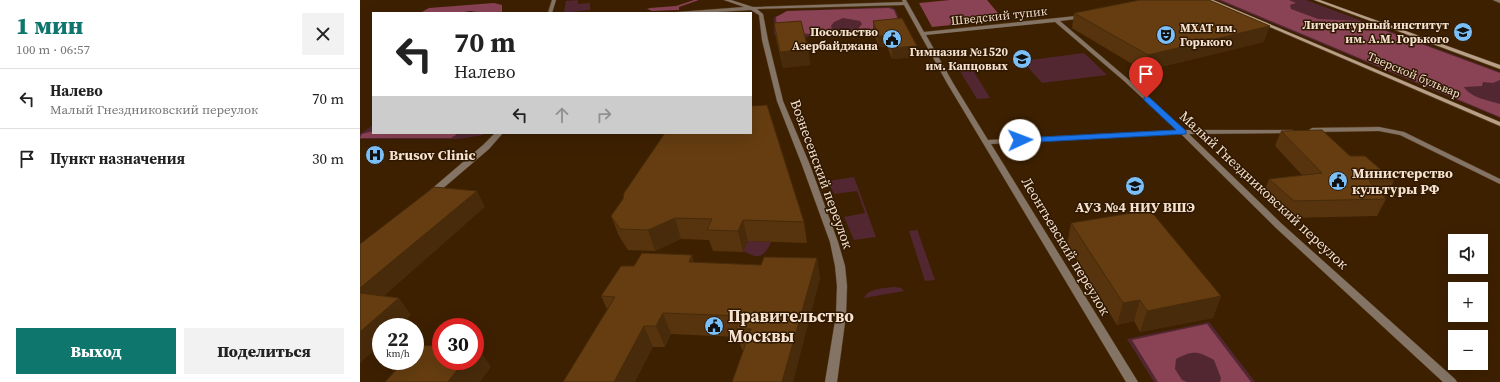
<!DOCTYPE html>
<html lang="ru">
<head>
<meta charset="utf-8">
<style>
  body { margin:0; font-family:"Source Serif 4",serif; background:#f2f2f2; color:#222; height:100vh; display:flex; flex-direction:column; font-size:15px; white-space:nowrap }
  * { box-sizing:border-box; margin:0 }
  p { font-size:13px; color:#767676 }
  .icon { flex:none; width:22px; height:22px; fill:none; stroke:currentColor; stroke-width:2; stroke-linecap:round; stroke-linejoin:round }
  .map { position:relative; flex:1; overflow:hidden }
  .side { display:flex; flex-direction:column; background:#fff; width:360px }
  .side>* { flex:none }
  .guide { position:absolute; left:12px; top:12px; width:380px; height:122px; border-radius:0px; box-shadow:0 4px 16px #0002; background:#fff; color:#222; overflow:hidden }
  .fabs { position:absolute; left:1088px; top:234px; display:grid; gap:8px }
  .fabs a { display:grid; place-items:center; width:40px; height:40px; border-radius:0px; background:#fff; box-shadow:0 4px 16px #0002; font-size:20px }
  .speed { position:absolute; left:12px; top:318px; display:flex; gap:8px; font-size:20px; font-weight:700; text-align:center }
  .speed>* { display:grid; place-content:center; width:52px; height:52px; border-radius:50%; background:#fff; box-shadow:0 4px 16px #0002; line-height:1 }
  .speed small { font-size:10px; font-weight:400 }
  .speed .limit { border:6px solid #d22; background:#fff; color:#111 }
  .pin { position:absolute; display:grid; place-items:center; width:34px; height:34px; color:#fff; margin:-41px -17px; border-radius:50% 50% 50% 0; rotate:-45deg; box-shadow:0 0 4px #0007 }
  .pin .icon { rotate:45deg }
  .me { position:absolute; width:44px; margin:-22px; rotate:88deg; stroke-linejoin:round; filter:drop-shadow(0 0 3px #0008) }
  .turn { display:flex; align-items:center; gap:14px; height:84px; padding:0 16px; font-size:18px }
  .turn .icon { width:52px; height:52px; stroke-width:2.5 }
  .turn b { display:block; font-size:28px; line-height:34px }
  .lanes { display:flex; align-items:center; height:38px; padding:0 16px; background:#0003; justify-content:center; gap:20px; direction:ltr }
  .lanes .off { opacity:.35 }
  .round { display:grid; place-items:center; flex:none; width:42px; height:42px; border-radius:0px; background:#f2f2f2 }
  .overview { display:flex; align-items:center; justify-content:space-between; height:68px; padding:0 16px }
  h1 { font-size:24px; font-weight:800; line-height:30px; color:#0f766e }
  .primary-button { display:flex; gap:8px; margin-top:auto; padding:8px 16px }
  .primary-button a { flex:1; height:46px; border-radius:0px; background:#0f766e; color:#fff; font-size:16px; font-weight:800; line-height:46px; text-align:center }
  .primary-button a+a { background:#f2f2f2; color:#222 }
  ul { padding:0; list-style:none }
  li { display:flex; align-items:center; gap:12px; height:60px; padding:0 16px; border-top:1px solid #e0e0e0 }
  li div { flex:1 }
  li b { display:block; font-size:15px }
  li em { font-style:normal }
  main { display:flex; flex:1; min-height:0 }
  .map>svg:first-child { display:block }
</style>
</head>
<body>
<main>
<section class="side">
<div class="overview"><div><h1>1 мин</h1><p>100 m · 06:57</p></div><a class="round"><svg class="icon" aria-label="close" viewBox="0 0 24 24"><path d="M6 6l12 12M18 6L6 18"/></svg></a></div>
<ul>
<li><svg class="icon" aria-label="left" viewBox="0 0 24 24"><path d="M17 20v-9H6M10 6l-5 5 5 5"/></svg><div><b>Налево</b><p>Малый Гнездниковский переулок</p></div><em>70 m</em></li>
<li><svg class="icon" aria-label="arrive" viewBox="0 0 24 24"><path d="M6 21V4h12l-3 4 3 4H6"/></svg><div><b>Пункт назначения</b></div><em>30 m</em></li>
</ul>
<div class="primary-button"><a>Выход</a><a>Поделиться</a></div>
</section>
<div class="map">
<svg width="1140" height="382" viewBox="0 0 1140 382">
  <rect width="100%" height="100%" fill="#3d2000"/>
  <g fill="#522732">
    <path d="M218 0V4L230 3V10L204 13 206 1Z"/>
    <path d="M857 0H946L1140 72V118Z"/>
    <path d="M530 7 535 9 543 28 421 39 414 34V17L421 15 427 11Z"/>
    <path d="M724 53 747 75 682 83 665 64 670 60Z"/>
    <path d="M611 67 630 98 617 99 598 68Z"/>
    <path d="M13 125V133H124L123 135 99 139H0V134Z"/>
    <path d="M494 177 516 237 494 240 484 217 505 213 497 191 474 194 468 181Z"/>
    <path d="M558 230V232L575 280 565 281 549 231Z"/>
    <path d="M388 241 411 242C408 249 402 260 392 255 388 254 388 252 383 252Z"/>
    <path d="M535 287 541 288 544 291 504 298C508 288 525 288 535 287Z"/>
    <path d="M849 322 895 382H794L767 339Z"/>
  </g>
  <g fill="#8a4255">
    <path d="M334 0H339L319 7V10L292 11 287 9 290 8 316 6Z"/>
    <path d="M590 0H627L642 18 640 20 572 27 559 3Z"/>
    <path d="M861 0H929L936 3 930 5 931 9 958 19 999 21 1140 73V80L1133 83 1123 82 1122 86 1104 87C1111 98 1128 100 1140 104V117Z"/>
    <path d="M134 3 142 5V12L123 13 110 11 98 13H60L69 8Z"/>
    <path d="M529 8 534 10 539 23 513 29 497 30 502 24 500 21 483 18 474 22 471 26 472 31 457 34 417 33 416 17 427 11Z"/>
    <path d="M13 131V133H95L96 135 91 138H0L2 134Z"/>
    <path d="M847 324 891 382H860L861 378 854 360C838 351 833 350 816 359L815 369 822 380 827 382H798L772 340Z"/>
  </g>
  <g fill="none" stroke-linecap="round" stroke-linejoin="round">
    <defs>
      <g id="minor">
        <path d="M192 0H196L192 13H188Z"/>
        <path d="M364 0H371L393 7 543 2 542 0H546L564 32 726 15 727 16 724 18 700 21 768 79 825 130H933L934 131 931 133 829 134 922 224 1095 379 1097 382H1083L916 228 821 134 631 144 778 382H766L587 83 544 5 397 9 403 14 408 40 423 101 450 165 478 242 485 266 487 286 486 315 477 382H465L476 315 477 286 475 266 470 242 442 165 417 101 402 40 399 15 391 10 340 13H315L317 12 384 7ZM695 22 764 81 817 130 628 140 593 83 566 35Z"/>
        <path d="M1133 0H1140V3Z"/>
        <path d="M1019 127 1044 132 1140 179V184L1040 135 1019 131 952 132 949 130 952 128Z"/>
        <path d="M135 133H143L129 149 74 196H68L67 194 68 192 123 145Z"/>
      </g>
      <g id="secondary">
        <path d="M847 0H853L1140 122V126Z"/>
        <path d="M954 0H960L1140 65V69Z"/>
      </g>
    </defs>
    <use href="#minor" stroke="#573b1d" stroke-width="1"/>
    <use href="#secondary" stroke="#573b1d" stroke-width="1"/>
    <use href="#minor" fill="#847465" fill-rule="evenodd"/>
    <use href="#secondary" fill="#b89f88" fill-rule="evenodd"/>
  </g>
  <g fill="#57340e">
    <path d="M714 13 904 42 784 71 712 28Z"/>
    <path d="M513 21 557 57 532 59 527 46 519 47 513 31Z"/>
    <path d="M414 23 448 49 450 65 423 68 416 39Z"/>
    <path d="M921 131 990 156 1034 181 1025 197H1024L1026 199 1017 216 927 218 903 195 909 179 942 175 915 146Z"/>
    <path d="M251 216 444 222 447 243 388 241 383 252 353 251 349 240 321 239 295 251 268 250 259 236Z"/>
    <path d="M711 223 861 296 853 318 780 332 774 321 757 325 707 244Z"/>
    <path d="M457 258 460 279 383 350H382L378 337 311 334 305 347H293L247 309 241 296 274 266 335 262 401 265Z"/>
  </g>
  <g fill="#472b0b">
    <path d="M910 26 904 42 784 71 788 55Z"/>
    <path d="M518 36H526L527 46 519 47Z"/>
    <path d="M557 46V57L532 59V48Z"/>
    <path d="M448 49 450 65 423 68 420 52Z"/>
    <path d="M117 191 125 207 8 310 0 299V288Z"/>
    <path d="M315 218 321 239 295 251 288 230Z"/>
    <path d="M383 220 388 241 383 252 378 231Z"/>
    <path d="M332 255 339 276 329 262Z"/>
    <path d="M457 258 460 279 433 382H422Z"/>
    <path d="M861 296 853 318 780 332 787 311Z"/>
    <path d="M39 298 51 315 39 327H21V344L0 363V332Z"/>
    <path d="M780 300 774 321 757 325 763 303Z"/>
    <path d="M303 313 311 334 305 347 296 326Z"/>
    <path d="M284 326 293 347 275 382H254Z"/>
    <path d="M116 345 131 367 120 382H88L104 361H115V347Z"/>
  </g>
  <g fill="#653d10" stroke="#472b0b">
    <path d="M780 0H849L910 26 788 55 714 13Z"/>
    <path d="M542 18 557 46 532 48 526 36H518L513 21Z"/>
    <path d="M441 21 448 49 420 52 414 23Z"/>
    <path d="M407 105 444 222 383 220 378 231 347 230 352 219 315 218 288 230 260 229 251 216 263 199 264 193 305 133H391V106Z"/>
    <path d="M962 130 990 156H1005L1034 181H1009L1026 199 934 201 909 179 962 173 921 131Z"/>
    <path d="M74 187 117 191 0 288V244Z"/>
    <path d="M790 210 861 296 787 311 780 300 763 303 711 223Z"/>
    <path d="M282 253 332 255 329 262 401 265 404 257 457 258 422 382H372L391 329H376L381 316 303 313 296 326H284L254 382H203L255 297 241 296 261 266H274Z"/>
    <path d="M0 293 39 298 0 332Z"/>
    <path d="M81 345V361H104L88 382H25L44 361H55V348L57 346Z"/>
  </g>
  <path fill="#1a73e8" stroke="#114b97" d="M786 96 789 97 826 131V134L660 143 656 140 660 138 816 130 784 100V97Z"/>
  <defs>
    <symbol id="university-disc" viewBox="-11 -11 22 22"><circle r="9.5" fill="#7abff8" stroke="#2f1801"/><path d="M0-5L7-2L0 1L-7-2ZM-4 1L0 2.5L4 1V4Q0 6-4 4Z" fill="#111"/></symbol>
    <symbol id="theatre-disc" viewBox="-11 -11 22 22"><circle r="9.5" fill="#7abff8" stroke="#2f1801"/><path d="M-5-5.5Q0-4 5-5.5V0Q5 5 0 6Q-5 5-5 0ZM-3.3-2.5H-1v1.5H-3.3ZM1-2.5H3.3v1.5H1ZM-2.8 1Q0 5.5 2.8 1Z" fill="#111"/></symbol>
    <symbol id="civic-disc" viewBox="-11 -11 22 22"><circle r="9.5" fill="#7abff8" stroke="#2f1801"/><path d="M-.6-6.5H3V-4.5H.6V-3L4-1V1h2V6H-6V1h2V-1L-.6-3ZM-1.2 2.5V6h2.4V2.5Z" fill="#111"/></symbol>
    <symbol id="school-disc" viewBox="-11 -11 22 22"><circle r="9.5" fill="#7abff8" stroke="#2f1801"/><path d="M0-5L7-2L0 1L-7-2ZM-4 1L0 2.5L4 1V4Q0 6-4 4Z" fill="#111"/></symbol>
    <symbol id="hospital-disc" viewBox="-11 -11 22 22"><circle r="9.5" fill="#7abff8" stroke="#2f1801"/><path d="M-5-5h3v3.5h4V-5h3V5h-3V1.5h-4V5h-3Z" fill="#111"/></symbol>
  </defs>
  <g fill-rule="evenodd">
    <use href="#university-disc" x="1092" y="21" width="22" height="22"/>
    <use href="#theatre-disc" x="795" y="24" width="22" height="22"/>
    <use href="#civic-disc" x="521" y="28" width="22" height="22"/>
    <use href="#school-disc" x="651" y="48" width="22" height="22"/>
    <use href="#hospital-disc" x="4" y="144" width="22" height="22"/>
    <use href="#civic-disc" x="967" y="170" width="22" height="22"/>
    <use href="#university-disc" x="764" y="175" width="22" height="22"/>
    <use href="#civic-disc" x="343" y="315" width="22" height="22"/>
  </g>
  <g text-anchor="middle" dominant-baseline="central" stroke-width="3" stroke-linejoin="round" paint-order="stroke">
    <g font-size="12" fill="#f6e2d0" stroke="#2f1801">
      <text transform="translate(639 16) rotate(-6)">Шведский тупик</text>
      <text transform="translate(1054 75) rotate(23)">Тверской бульвар</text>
    </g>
    <g font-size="12" font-weight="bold" fill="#f6e2d0" stroke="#2f1801" text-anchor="end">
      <text x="1089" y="25">Литературный институт<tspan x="1089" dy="14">им. А.М. Горького</tspan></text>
      <text x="820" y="28" text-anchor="start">МХАТ им.<tspan x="820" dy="14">Горького</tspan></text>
      <text x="518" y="32">Посольство<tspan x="518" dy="14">Азербайджана</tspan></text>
      <text x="648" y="52">Гимназия №1520<tspan x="648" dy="14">им. Капцовых</tspan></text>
    </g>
    <g font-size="14" font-weight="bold" fill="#f6e2d0" stroke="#2f1801" text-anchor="start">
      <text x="29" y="155">Brusov Clinic</text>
      <text x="992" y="173">Министерство<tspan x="992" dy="16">культуры РФ</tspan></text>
      <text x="775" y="207" text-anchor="middle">АУЗ №4 НИУ ВШЭ</text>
    </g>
    <g font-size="14" fill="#f6e2d0" stroke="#2f1801">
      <text transform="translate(462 174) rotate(70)">Вознесенский переулок</text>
      <text transform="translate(904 190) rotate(43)">Малый Гнездниковский переулок</text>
      <text transform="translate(706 246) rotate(59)">Леонтьевский переулок</text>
    </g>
    <g font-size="17" font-weight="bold" fill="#f6e2d0" stroke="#2f1801" text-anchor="start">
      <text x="368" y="316">Правительство<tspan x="368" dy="20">Москвы</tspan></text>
    </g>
  </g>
</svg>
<div class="fabs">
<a><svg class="icon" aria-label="sound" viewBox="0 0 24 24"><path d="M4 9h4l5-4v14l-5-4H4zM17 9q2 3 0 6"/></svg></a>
<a>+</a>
<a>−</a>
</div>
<div class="speed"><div>22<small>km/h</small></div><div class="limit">30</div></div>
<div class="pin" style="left:786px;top:98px;background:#d93025"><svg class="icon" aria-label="arrive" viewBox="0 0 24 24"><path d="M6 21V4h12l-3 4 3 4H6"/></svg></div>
<svg class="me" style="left:660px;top:140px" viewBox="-20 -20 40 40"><circle r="19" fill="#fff"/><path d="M0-13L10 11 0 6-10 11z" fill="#1a73e8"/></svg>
<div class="guide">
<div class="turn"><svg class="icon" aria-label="left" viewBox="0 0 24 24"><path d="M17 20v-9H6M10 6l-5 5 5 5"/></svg><div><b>70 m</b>Налево</div></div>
<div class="lanes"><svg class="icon" aria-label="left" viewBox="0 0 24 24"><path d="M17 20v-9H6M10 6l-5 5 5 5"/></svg><svg class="icon off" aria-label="ahead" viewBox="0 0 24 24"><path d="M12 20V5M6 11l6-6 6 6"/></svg><svg class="icon off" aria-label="right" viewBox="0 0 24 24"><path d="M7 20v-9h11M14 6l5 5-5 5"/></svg></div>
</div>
</div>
</main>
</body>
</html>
